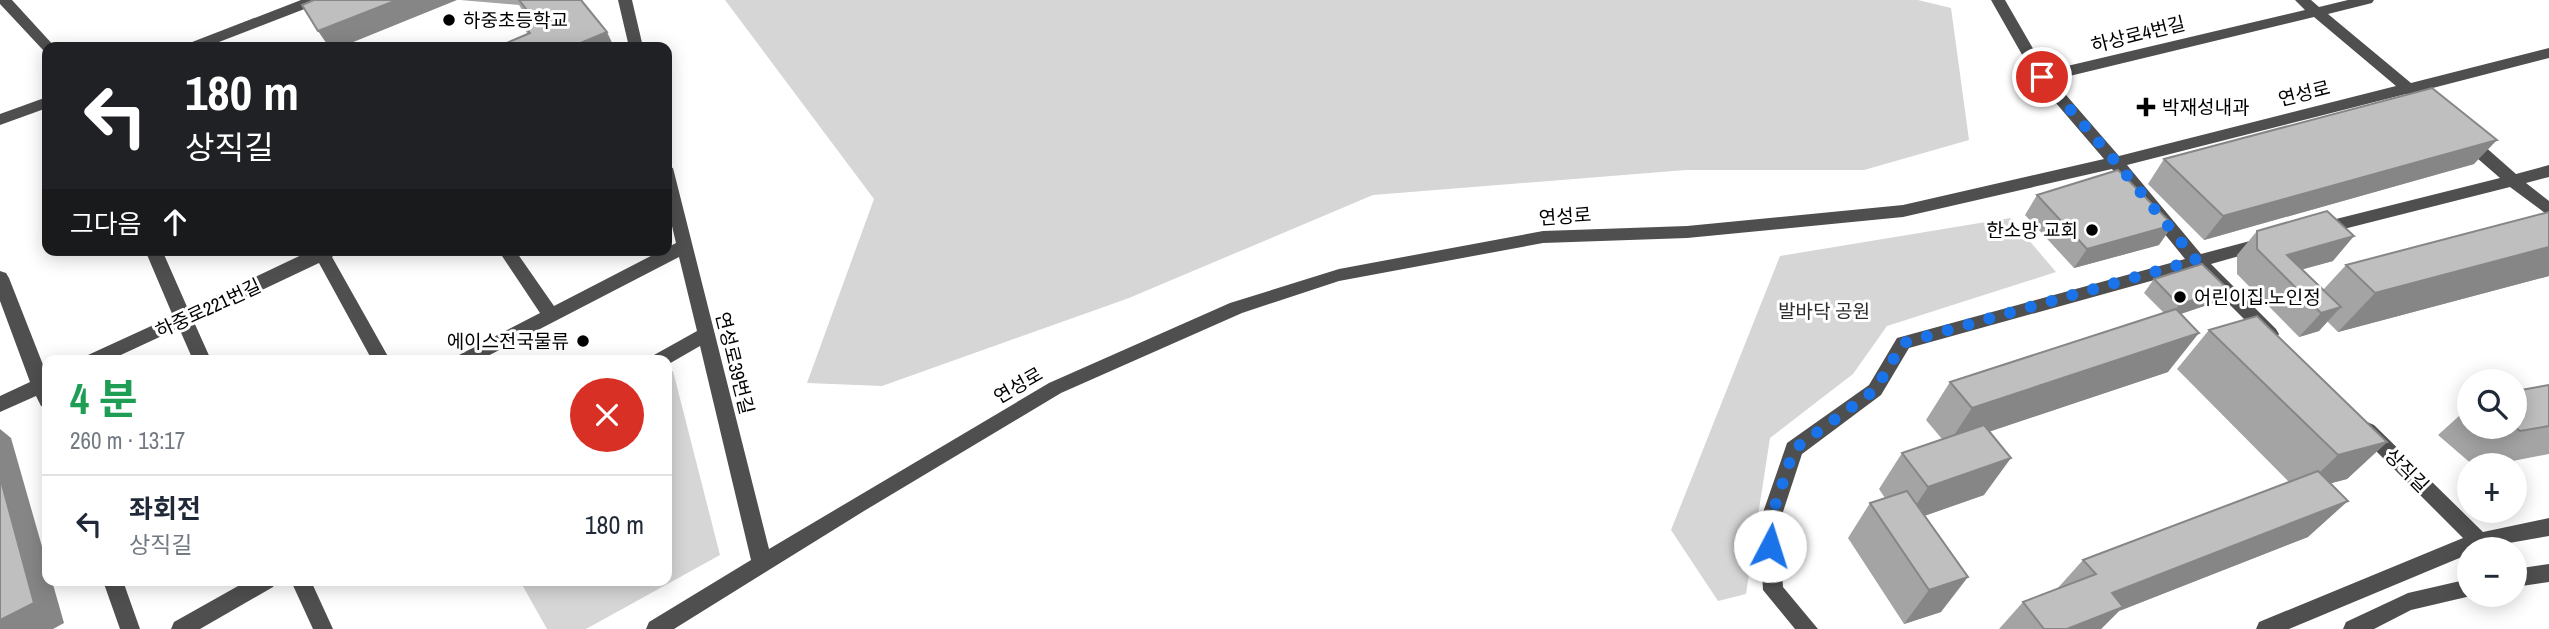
<!DOCTYPE html>
<html lang="ko">
<head>
<meta charset="utf-8">
<style>
  body { margin:0; font-family:"Archivo Narrow","Noto Sans KR",sans-serif; background:#f2f2f3; color:#1f2937; height:100vh; display:flex; flex-direction:column; font-size:26px; white-space:nowrap }
  * { box-sizing:border-box; margin:0 }
  p { font-size:23px; color:#747a83 }
  .icon { flex:none; width:38px; height:38px; fill:none; stroke:currentColor; stroke-width:2; stroke-linecap:round; stroke-linejoin:round }
  .map { position:relative; flex:1; overflow:hidden }
  .sheet { position:absolute; left:42px; top:355px; width:630px; height:231px; display:flex; flex-direction:column; background:#fff; border-radius:14px; box-shadow:0 4px 18px #0003 }
  .sheet>* { flex:none }
  .banner { position:absolute; left:42px; top:42px; width:630px; height:214px; border-radius:14px; box-shadow:0 4px 18px #0003; background:#202124; color:#fff; overflow:hidden }
  .controls { position:absolute; left:2457px; top:369px; display:grid; gap:14px }
  .controls a { display:grid; place-items:center; width:70px; height:70px; border-radius:50%; background:#fff; box-shadow:0 4px 18px #0003; font-size:35px }
  .pin { position:absolute; display:grid; place-items:center; width:60px; height:60px; color:#fff; margin:-30px; border:4px solid #fff; border-radius:50%; box-shadow:0 2px 7px #0007 }
  .me { position:absolute; width:77px; margin:-38px; rotate:5deg; stroke-linejoin:round; filter:drop-shadow(0 0 5px #0008) }
  .turn { display:flex; align-items:center; gap:24px; height:147px; padding:0 28px; font-size:32px }
  .turn .icon { width:91px; height:91px; stroke-width:2.5 }
  .turn b { display:block; font-size:49px; line-height:60px }
  .then { display:flex; align-items:center; height:66px; padding:0 28px; background:#0003; gap:14px; font-size:26px }
  .round { display:grid; place-items:center; flex:none; width:74px; height:74px; border-radius:37px; background:#f2f2f3 }
  .overview { display:flex; align-items:center; justify-content:space-between; height:119px; padding:0 28px }
  h1 { font-size:42px; font-weight:700; line-height:52px; color:#1e9e55 }
  ul { padding:0; list-style:none }
  li { display:flex; align-items:center; gap:21px; height:98px; padding:0 28px; border-top:2px solid #e0e1e3 }
  li div { flex:1 }
  li b { display:block; font-size:26px }
  li em { font-style:normal }
  .map>svg:first-child { display:block }
</style>
</head>
<body>
<div class="map">
<svg width="2549" height="629" viewBox="0 0 2549 629">
  <rect width="100%" height="100%" fill="#fff"/>
  <g fill="#d6d6d6">
    <path d="M725 0H1918L1951 8 1969 140 1864 170H1686L1373 195 1129 298 882 386 807 383 874 199Z"/>
    <path d="M2010 218 2056 272 1887 326 1853 374 1770 438 1746 594 1718 601 1671 530 1780 256Z"/>
    <path d="M673 371 720 555 586 629H547L520 581H667V375Z"/>
  </g>
  <g fill="none" stroke-linecap="round" stroke-linejoin="round">
    <g fill="#4f4f4f" fill-rule="evenodd">
      <path d="M0 0H12L55 47H47V52L43 50 0 4Z"/>
      <path d="M301 0H322L320 3 206 47H185L187 44Z"/>
      <path d="M618 0H632L643 47H629Z"/>
      <path d="M1991 0H2005L2046 71 2305 10 2295 0H2311L2319 7 2348 0H2374L2372 3 2328 14 2411 83 2549 48V58L2421 91 2423 94 2420 98 2415 99 2406 94 2127 165 2201 254 2265 237 2271 239 2273 243 2271 247 2211 264 2276 329 2279 334 2276 339H2264L2194 269 1909 348 1881 395 1802 454 1779 524 1783 587 1818 629H1795L1763 590 1759 524 1785 449 1787 443 1869 385 1897 338 2185 259 2112 169 1903 217 1687 238 1543 243 1339 281 1242 313 1061 393 864 511 674 629H646L649 622 751 560 700 346 667 365V360H651L654 355 697 331 679 257 480 360H456L459 355 540 313 498 250H515L554 306 676 243 667 205V166L673 168 769 549 1049 383 1230 303 1339 269 1543 231 1687 226 1903 205 2104 159 2037 81ZM2314 17 2396 86 2119 156 2053 80Z"/>
      <path d="M47 97V108L0 125V114Z"/>
      <path d="M2468 135 2474 137 2516 174 2549 165V177L2526 183 2549 201V216L2510 187 2320 235 2314 233 2312 229 2314 225 2320 223 2500 178 2462 145 2460 141Z"/>
      <path d="M145 250H162L188 309 312 250H340L332 257 390 360H372L319 263 194 322 211 360H193L179 328 110 360H85L88 355 173 316Z"/>
      <path d="M0 271 6 273 9 278 47 375V408L41 406 36 396 0 412V396L30 382 0 301Z"/>
      <path d="M2367 422 2374 425 2483 532 2549 518V536L2469 550V554L2289 629H2256L2259 622 2463 538 2360 435 2358 430 2360 425Z"/>
      <path d="M2549 564V582L2515 587V569Z"/>
      <path d="M2469 579V595H2475L2411 610 2374 629H2343L2346 622 2408 593Z"/>
      <path d="M103 581H123L140 629H120Z"/>
      <path d="M247 581H276L273 587 200 629H171L174 622Z"/>
      <path d="M291 581H311L333 629H313Z"/>
    </g>
  </g>
  <g fill="#a4a4a4">
    <path d="M460 0H581L528 35 519 18 526 16 519 5Z"/>
    <path d="M2164 159 2474 164 2204 240 2148 184Z"/>
    <path d="M2037 195 2159 245 2074 268 2025 215Z"/>
    <path d="M2549 212V276L2338 332 2327 321 2319 331 2299 337 2237 274V255L2257 231 2333 261 2302 269 2323 290 2346 265Z"/>
    <path d="M2154 279 2227 288 2216 302 2180 314 2168 372 1989 431 1984 495 1924 516 1941 612 1904 624 1848 538 1870 503 1885 498 1879 489 1902 453 1942 439 1926 420 1950 382 2164 313 2144 293Z"/>
    <path d="M2209 330 2387 442 2347 479 2330 483 2308 537 2119 611 2101 629H1999L2023 602 2056 590 2083 560 2289 482 2177 369Z"/>
    <path d="M2549 385V454L2487 466H2474L2438 435 2469 407V427H2515Z"/>
  </g>
  <g fill="#868686">
    <path d="M397 0H457L341 47H329L318 31Z"/>
    <path d="M607 32 614 47H571Z"/>
    <path d="M2497 140 2474 164 2204 240 2223 216Z"/>
    <path d="M2173 225 2159 245 2074 268 2087 249Z"/>
    <path d="M2354 236 2333 261 2282 275 2287 255Z"/>
    <path d="M2549 247V276L2338 332 2375 293Z"/>
    <path d="M2227 288 2216 302 2169 318 2179 305Z"/>
    <path d="M2341 307 2319 331 2299 337 2321 313Z"/>
    <path d="M2199 333 2168 372 1947 446 1972 408Z"/>
    <path d="M0 429 11 438 47 564V581H52L64 623 53 629H0Z"/>
    <path d="M2387 442 2347 479 2299 492 2338 455Z"/>
    <path d="M2011 458 1984 495 1904 523 1928 487Z"/>
    <path d="M2348 501 2308 537 2119 611 2101 629H2067L2112 593Z"/>
    <path d="M1968 577 1941 612 1904 624 1929 590Z"/>
  </g>
  <g fill="#bfbfbf" stroke="#868686" stroke-width="2">
    <path d="M314 0H397L318 31 302 5Z"/>
    <path d="M519 0H581L607 32 571 47H497L530 33 519 18 530 14Z"/>
    <path d="M2432 88 2497 140 2223 216 2164 159Z"/>
    <path d="M2118 170 2173 225 2087 249 2037 195Z"/>
    <path d="M2327 211 2354 236 2287 255 2341 307 2321 313 2257 249V231Z"/>
    <path d="M2549 212V247L2375 293 2346 265Z"/>
    <path d="M2202 264 2227 288 2179 305 2154 279Z"/>
    <path d="M2176 309 2199 333 1972 408 1950 382Z"/>
    <path d="M2257 316 2387 442 2338 455 2209 330Z"/>
    <path d="M2549 385V426L2520 431 2515 427V391Z"/>
    <path d="M1984 425 2011 458 1928 487 1902 453Z"/>
    <path d="M2318 471 2348 501 2112 593 2123 607 2067 629H2044L2023 602 2096 574 2083 560Z"/>
    <path d="M0 477 34 603 0 620Z"/>
    <path d="M1907 491 1968 577 1929 590 1870 503Z"/>
  </g>
  <g fill="none" stroke-linecap="round" stroke-linejoin="round">
    <path stroke="#1a73e8" stroke-width="12" stroke-dasharray="0 21.6" d="M1770 546 1769 524 1794 449 1875 390 1903 343 2196 260 2115 161 2042 77"/>
  </g>
  <g fill="#000" stroke="#fff" stroke-width="2.5">
    <circle cx="449" cy="20" r="7"/>
    <path d="M2142.5 96.5h7v7h7v7h-7v7h-7v-7h-7v-7h7z"/>
    <circle cx="2092" cy="230" r="7"/>
    <circle cx="2180" cy="297" r="7"/>
    <circle cx="583" cy="341" r="7"/>
  </g>
  <g text-anchor="middle" dominant-baseline="central" stroke-width="6" stroke-linejoin="round" paint-order="stroke">
    <g font-size="19" fill="#000" stroke="#fff" text-anchor="start">
      <text x="463" y="20">하중초등학교</text>
      <text x="2162" y="107">박재성내과</text>
      <text x="2078" y="230" text-anchor="end">한소망 교회</text>
      <text x="2194" y="297">어린이집.노인정</text>
      <text x="569" y="341" text-anchor="end">에이스전국물류</text>
    </g>
    <g font-size="19" fill="#000" stroke="#fff">
      <text transform="translate(2138 34) rotate(-14)">하상로4번길</text>
      <text transform="translate(2304 93) rotate(-14)">연성로</text>
      <text transform="translate(1565 216) rotate(-4)">연성로</text>
      <text transform="translate(208 308) rotate(-25)">하중로221번길</text>
      <text transform="translate(735 363) rotate(76)">연성로39번길</text>
      <text transform="translate(1018 385) rotate(-30)">연성로</text>
      <text transform="translate(2407 470) rotate(45)">상직길</text>
    </g>
    <g font-size="19" fill="#2d2d2d" stroke="#fff">
      <text x="1824" y="311">발바닥 공원</text>
    </g>
  </g>
</svg>
<div class="controls">
<a><svg class="icon" aria-label="search" viewBox="0 0 24 24"><circle cx="10" cy="10" r="6"/><path d="M15 15l6 6"/></svg></a>
<a>+</a>
<a>−</a>
</div>
<div class="pin" style="left:2042px;top:77px;background:#d93025"><svg class="icon" aria-label="arrive" viewBox="0 0 24 24"><path d="M6 21V4h12l-3 4 3 4H6"/></svg></div>
<svg class="me" style="left:1770px;top:546px" viewBox="-20 -20 40 40"><circle r="19" fill="#fff"/><path d="M0-13L10 11 0 6-10 11z" fill="#1a73e8"/></svg>
<div class="banner">
<div class="turn"><svg class="icon" aria-label="left" viewBox="0 0 24 24"><path d="M17 20v-9H6M10 6l-5 5 5 5"/></svg><div><b>180 m</b>상직길</div></div>
<div class="then">그다음<svg class="icon" aria-label="ahead" viewBox="0 0 24 24"><path d="M12 20V5M6 11l6-6 6 6"/></svg></div>
</div>
<section class="sheet">
<div class="overview"><div><h1>4 분</h1><p>260 m · 13:17</p></div><a class="round" style="background:#d93025;color:#fff"><svg class="icon" aria-label="close" viewBox="0 0 24 24"><path d="M6 6l12 12M18 6L6 18"/></svg></a></div>
<ul>
<li><svg class="icon" aria-label="left" viewBox="0 0 24 24"><path d="M17 20v-9H6M10 6l-5 5 5 5"/></svg><div><b>좌회전</b><p>상직길</p></div><em>180 m</em></li>
</ul>
</section>
</div>
</body>
</html>
